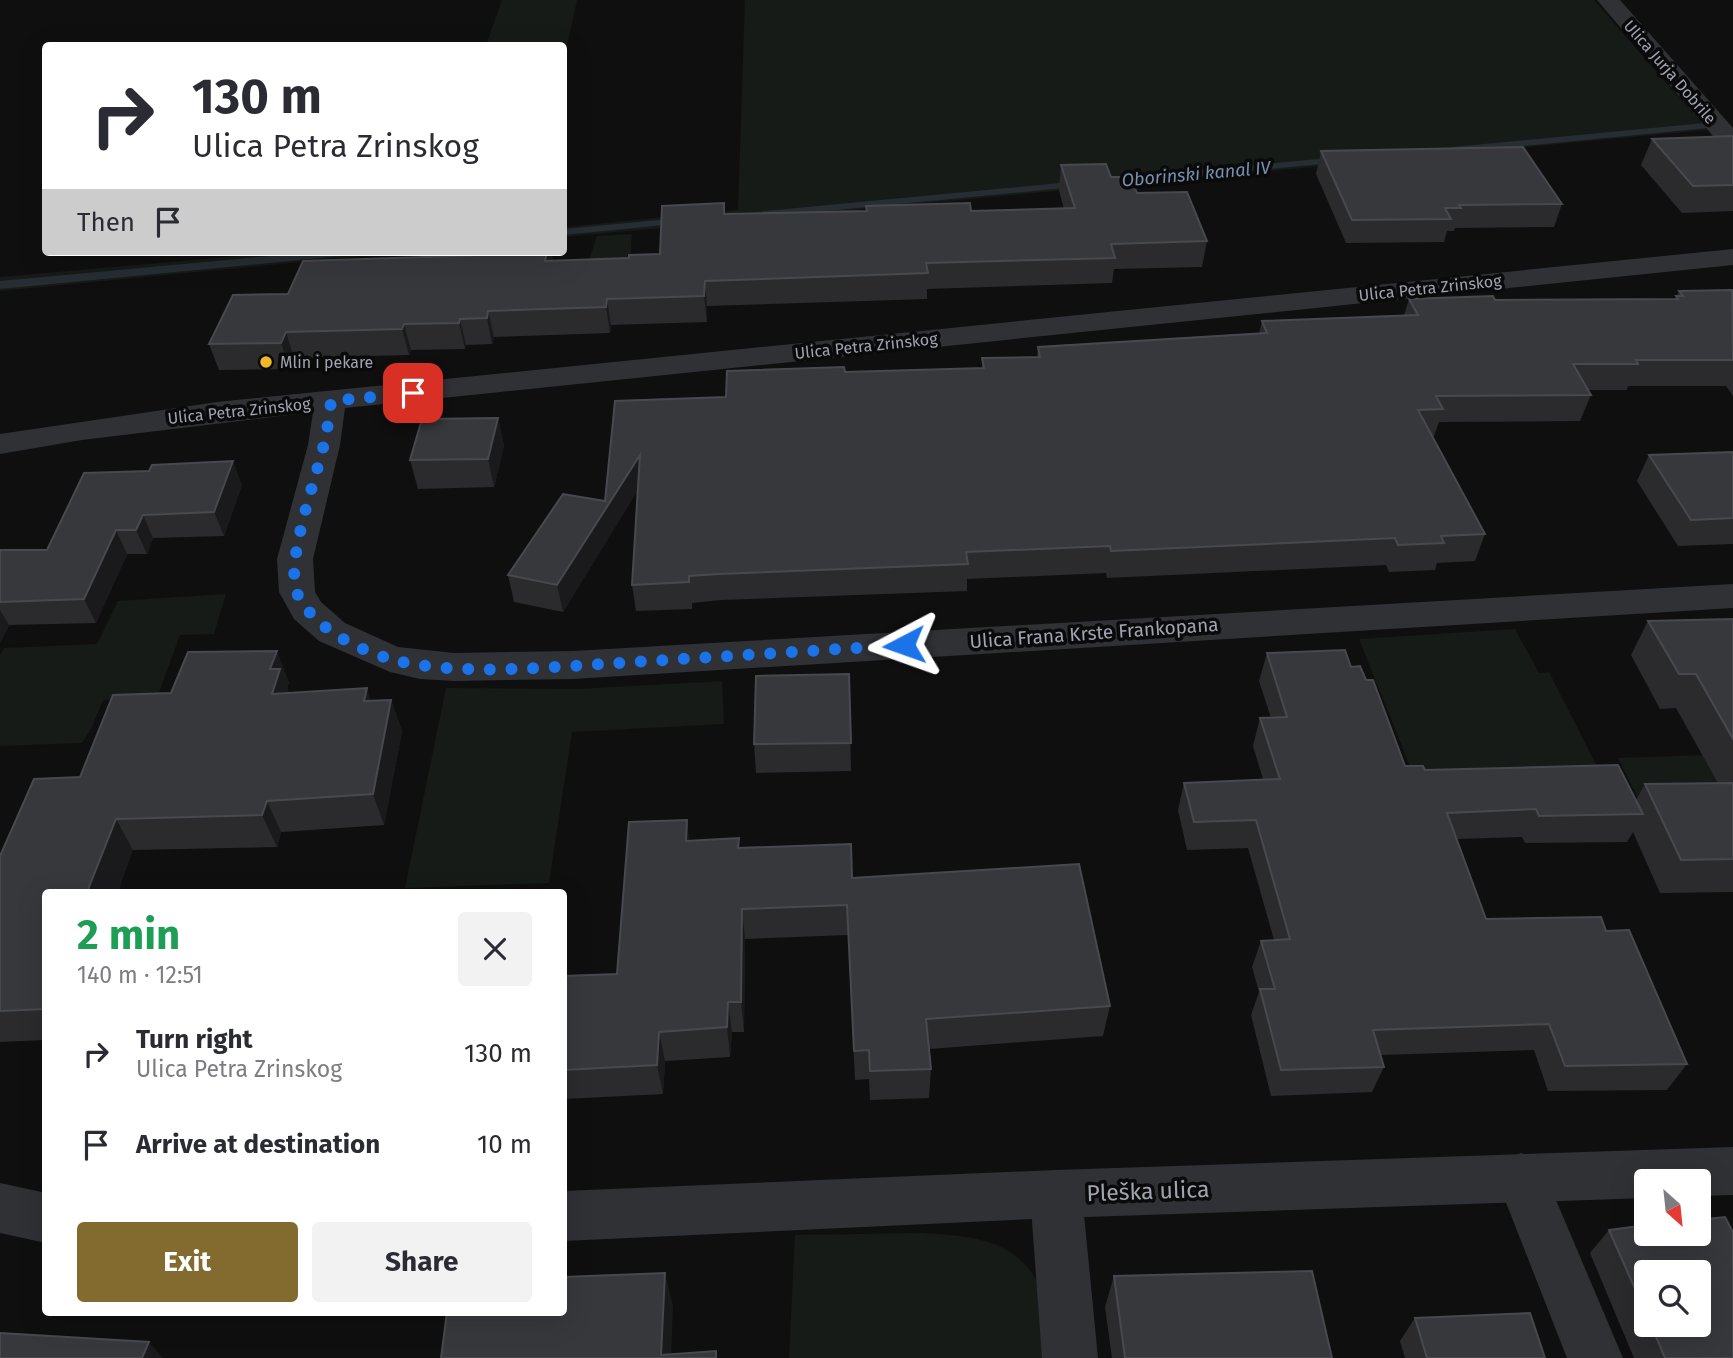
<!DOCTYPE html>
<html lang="en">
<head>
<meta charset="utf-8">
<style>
  body { margin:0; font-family:"Fira Sans",sans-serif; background:#f2f2f3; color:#2b2b33; height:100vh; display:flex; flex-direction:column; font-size:26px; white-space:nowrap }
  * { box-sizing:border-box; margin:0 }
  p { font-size:23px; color:#7c7c81 }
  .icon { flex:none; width:38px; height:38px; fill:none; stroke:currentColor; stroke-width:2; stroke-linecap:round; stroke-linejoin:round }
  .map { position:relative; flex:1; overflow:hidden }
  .details { position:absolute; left:42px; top:889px; width:525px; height:427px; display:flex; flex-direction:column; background:#fff; border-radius:7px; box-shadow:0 7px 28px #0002 }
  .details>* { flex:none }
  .hud { position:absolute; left:42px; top:42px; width:525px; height:214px; border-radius:7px; box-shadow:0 7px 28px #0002; background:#fff; color:#2b2b33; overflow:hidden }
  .needle { width:46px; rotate:153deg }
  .buttons { position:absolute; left:1634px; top:1169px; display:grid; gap:14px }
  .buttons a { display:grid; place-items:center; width:77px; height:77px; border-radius:7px; background:#fff; box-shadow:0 7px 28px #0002; font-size:35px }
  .pin { position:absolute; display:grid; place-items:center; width:60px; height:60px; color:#fff; margin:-30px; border-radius:14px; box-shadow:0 4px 10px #0006 }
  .me { position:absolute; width:77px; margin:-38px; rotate:266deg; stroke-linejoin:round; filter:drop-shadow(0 0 5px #0008) }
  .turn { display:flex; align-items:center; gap:24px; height:147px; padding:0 35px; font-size:32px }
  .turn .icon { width:91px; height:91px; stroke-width:2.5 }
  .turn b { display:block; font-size:49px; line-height:60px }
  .then { display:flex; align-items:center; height:66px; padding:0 35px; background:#0003; gap:14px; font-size:26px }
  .round { display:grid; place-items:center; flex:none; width:74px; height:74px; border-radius:7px; background:#f2f2f3 }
  .head { display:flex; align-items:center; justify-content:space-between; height:119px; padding:0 35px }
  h1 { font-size:42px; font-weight:700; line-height:52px; color:#1e9e55 }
  .cta { display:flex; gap:14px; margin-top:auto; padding:14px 35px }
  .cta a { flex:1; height:80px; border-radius:7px; background:#836a2e; color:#fff; font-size:28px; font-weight:700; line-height:80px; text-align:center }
  .cta a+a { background:#f2f2f3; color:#2b2b33 }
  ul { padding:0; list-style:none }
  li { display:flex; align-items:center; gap:21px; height:91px; padding:0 35px }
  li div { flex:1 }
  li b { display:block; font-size:26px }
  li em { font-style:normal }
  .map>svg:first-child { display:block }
</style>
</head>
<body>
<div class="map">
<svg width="1733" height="1358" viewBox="0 0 1733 1358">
  <rect width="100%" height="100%" fill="#0f0f10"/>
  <g fill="#161b17">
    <path d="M502 0H577L564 60V46L486 45Z"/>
    <path d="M745 0H1594L1707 130 564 237V227L738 210Z"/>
    <path d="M632 234 629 278 588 263 597 236Z"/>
    <path d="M283 252H404L0 291V277Z"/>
    <path d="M226 594 214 634 180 635 157 698 103 700 92 727 82 743 0 746V655L4 648 97 644 118 601Z"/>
    <path d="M1515 629 1539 673 1549 672 1607 786 1420 791 1359 639Z"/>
    <path d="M722 681 724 724 572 732 549 883 405 888 446 688 578 689Z"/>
    <path d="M1733 754V794L1638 798 1618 758Z"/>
    <path d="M921 1233C972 1236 1021 1238 1043 1294 1050 1312 1049 1338 1052 1358H789L795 1235Z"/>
  </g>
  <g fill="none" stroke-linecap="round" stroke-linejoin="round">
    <g fill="#262d33" fill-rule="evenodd">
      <path d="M1704 123 1708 124V128L1452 153 1447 150 1452 147Z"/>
      <path d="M1339 157 1344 160 1343 162 1114 184 1109 181 1114 178Z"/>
      <path d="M1081 181 1086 184 1085 186 755 218 749 215 755 212Z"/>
      <path d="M680 218 684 219V223L564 235V229Z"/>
      <path d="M314 252H357L351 255 0 289V281Z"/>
    </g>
    <g fill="#303135" fill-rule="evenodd">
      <path d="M1597 0H1620L1733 128V152L1724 149Z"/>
      <path d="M1733 249V265L345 408 340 445 313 559 315 592 321 602 345 623 398 647 454 653 573 651 1733 584V608L573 679 454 681 420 679 390 672 319 641 294 619 279 592 277 559 308 445 313 412 82 440 0 454V434L217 402Z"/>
      <path d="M1521 1153 1539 1160 1623 1358H1567L1496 1177 1503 1160Z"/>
      <path d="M1056 1170 1074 1177 1082 1194 1098 1358H1042L1030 1194 1038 1177Z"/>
    </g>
    <g fill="#303135" fill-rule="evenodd">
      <path d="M1733 1147V1195L1699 1196V1181H1647V1198L1056 1218 564 1241V1191L1056 1170Z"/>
      <path d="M0 1183 46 1193V1243L0 1233Z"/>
    </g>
  </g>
  <g fill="#2b2b2e" fill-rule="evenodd">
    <path d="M1733 136V211L1682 213 1641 165 1652 139Z"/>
    <path d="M1321 151 1562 204 1554 227 1455 228 1454 231H1447L1444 242 1346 243 1316 174Z"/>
    <path d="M1061 165 1111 177 1137 193 1207 241 1202 267 1114 269 1112 283 927 289V299L707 306V322L611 325 610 333 494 337 492 344 466 345 465 349 411 350 409 355 294 358 290 369 219 370 209 344 288 294 485 255 486 252H551L553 261 629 258 660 254 724 203 725 214 971 211 1064 209 1059 190Z"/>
    <path d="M1679 291H1733V396L1726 386H1628L1627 390H1588L1591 395 1580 421 1439 422 1434 436H1432L1485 534 1475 561 1437 563 1435 570 1389 572 1386 565 1107 578 1106 573 967 579V591L721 600 692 603V609L636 611 632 585 637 491 563 612 514 602 508 575 605 501 726 397 845 372 982 368V358L1037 357 1038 347 1259 333 1262 321 1404 315 1409 299 1495 300 1675 299Z"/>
    <path d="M498 418 504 446 494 487 418 489 410 460Z"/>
    <path d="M1733 452V544L1678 546 1637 481 1649 455Z"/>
    <path d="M84 473 242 485 224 536 153 538 147 554H127L96 623 9 625 0 643V550H47Z"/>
    <path d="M1733 619V892L1660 893 1633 832 1627 842 1525 843 1522 837 1457 839 1486 919 1606 931 1687 1064 1667 1090 1548 1091 1534 1050 1381 1055 1384 1067 1372 1092 1271 1096 1251 1015 1259 992 1252 967 1261 941 1274 940 1248 848 1187 850 1178 810 1184 783 1263 779 1253 746 1260 718H1271L1259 681 1267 653 1351 667 1366 680 1405 766 1636 800 1645 784 1718 783 1676 708 1660 709 1631 655 1648 621Z"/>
    <path d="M849 674 851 771 756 773 754 744Z"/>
    <path d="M289 682 287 688 289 693 371 701 391 700 402 731 384 825 281 832 277 847 133 850 46 892V1040L0 1042V856L80 777 171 693Z"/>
    <path d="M690 840 740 848 852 878 1110 1006 1103 1036 929 1049 931 1069 929 1098 870 1100 869 1079 855 1080 848 935 745 939 744 1032H732L730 1057 665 1061 663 1094 564 1099V976L617 974Z"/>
    <path d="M1609 1230 1733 1358H1634L1590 1253ZM1647 1272 1699 1325H1647Z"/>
    <path d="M1114 1276 1332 1358H1112L1105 1307Z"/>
    <path d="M1415 1318 1545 1358H1405L1400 1341Z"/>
  </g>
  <g fill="#1a1a1c">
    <path d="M547 252H551L553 262 545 261Z"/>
    <path d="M705 281 707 306V322L704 296Z"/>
    <path d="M607 299 611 325 610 333 606 307Z"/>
    <path d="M488 311 494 337 492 344 487 318Z"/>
    <path d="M460 319 466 345 465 349 459 323Z"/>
    <path d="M404 324 411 350 409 355 402 329Z"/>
    <path d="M286 332 294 358 290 369 281 343Z"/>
    <path d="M498 418 504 446 494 487 488 459Z"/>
    <path d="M640 455 643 481 563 612 557 585Z"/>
    <path d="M233 461 242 485 224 536 214 512Z"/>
    <path d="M143 515 153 538 147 554 136 530Z"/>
    <path d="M116 530 127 554 96 623 84 599Z"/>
    <path d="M0 610 9 625 0 643Z"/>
    <path d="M277 651 289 682 287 688 293 701 272 694 270 669Z"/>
    <path d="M367 688 377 719 364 701Z"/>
    <path d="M391 700 402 731 384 825 373 794Z"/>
    <path d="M267 801 281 832 277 847 262 815Z"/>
    <path d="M116 819 133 850 118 892H87Z"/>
    <path d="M687 820 691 852 686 841Z"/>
    <path d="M742 909 745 939 744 1032 741 1002Z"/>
    <path d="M728 1002 732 1032 730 1057 727 1027Z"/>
    <path d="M659 1032 665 1061 663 1094 657 1065Z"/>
    <path d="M665 1273 673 1306 671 1358 661 1355Z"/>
    <path d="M149 1342 163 1358H142Z"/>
  </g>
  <g fill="#37383c" stroke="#48494e" stroke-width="2">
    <path d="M1733 136V185L1693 186 1652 139Z"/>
    <path d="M1523 147 1562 204 1459 205 1461 208H1445L1451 219 1352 220 1321 151Z"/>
    <path d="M1106 164 1111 177H1131L1137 193 1187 192 1207 241 1111 244 1115 258 926 263 928 273 705 281 704 296 607 299 606 307 488 311 487 318 460 319 459 323 404 324 402 329 286 332 281 343 209 344 233 295 288 294 303 261 485 255 486 252H547L545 261 629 258V255L660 254 662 206 724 203V214L867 211 866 206 970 203 971 211 1075 208 1061 165Z"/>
    <path d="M1732 290 1733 360H1636L1638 364H1573L1591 395 1436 396 1443 409 1418 410 1485 534 1441 536 1444 543 1398 545 1395 538 1111 551 1110 546 966 552 968 564 719 574 689 576V582L632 585 640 455 557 585 508 575 563 494 605 501 615 401 726 397 727 371 844 367 845 372 984 368 982 358 1040 357 1038 347 1267 333 1262 321 1418 315 1409 299 1493 296 1495 300 1678 299 1676 296H1683L1679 291Z"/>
    <path d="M498 418 488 459 410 460 422 419Z"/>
    <path d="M1733 452V518L1691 520 1649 455Z"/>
    <path d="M233 461 214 512 143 515 136 530H116L84 599 0 602V550H47L84 473 149 471 152 465Z"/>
    <path d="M1733 619V739L1696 674H1679L1648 621Z"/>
    <path d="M1345 650 1351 667 1360 666 1366 680H1373L1405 766H1423L1425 770 1618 765 1643 814 1539 816 1536 809 1447 813 1486 919 1601 917 1606 931 1629 930 1687 1064 1565 1066 1549 1024 1373 1030 1384 1067 1281 1070 1260 989H1275L1261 941 1290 939 1256 820 1194 822 1184 783 1280 779 1260 718 1287 717 1267 653Z"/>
    <path d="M277 651 270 669H280L272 694 367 688 364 701 391 700 373 794 267 801 262 815 116 819 87 892H46V1009L0 1011V856L34 779 80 777 113 695 171 693 188 652Z"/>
    <path d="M849 674 851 743 754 744 756 676Z"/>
    <path d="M1733 783V859L1681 860 1645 784Z"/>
    <path d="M687 820 686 841 739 838 738 848 851 844 852 878 1079 864 1110 1006 926 1019 931 1069 870 1071 869 1050 854 1051 847 905 742 909 741 1002H728L727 1027 659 1032 657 1065 564 1070V976L617 974 629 822Z"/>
    <path d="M1725 1217 1733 1232V1358H1665L1651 1325H1699V1272H1647V1316L1609 1230 1647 1225V1234H1699V1220Z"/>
    <path d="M1312 1271 1332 1358H1125L1114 1276Z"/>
    <path d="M665 1273 661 1355 716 1351V1358H441L447 1312H564V1277Z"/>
    <path d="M1530 1313 1545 1358H1427L1415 1318Z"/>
    <path d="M0 1333 149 1342 142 1358H0Z"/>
  </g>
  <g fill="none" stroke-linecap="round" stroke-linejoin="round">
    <path stroke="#1a73e8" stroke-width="12" stroke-dasharray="0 21.6" d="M413 393 331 401C329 417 327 433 323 448 315 481 285 564 297 593 312 627 357 649 390 659 455 677 550 667 618 663 713 657 809 651 904 645"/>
  </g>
  <circle fill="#efb729" stroke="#0a0a0b" stroke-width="2.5" cx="266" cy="362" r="7"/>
  <g text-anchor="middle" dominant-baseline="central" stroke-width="7" stroke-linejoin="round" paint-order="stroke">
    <g font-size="16" fill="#a0a4b1" stroke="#0a0a0b">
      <text transform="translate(1670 72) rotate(49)">Ulica Jurja Dobrile</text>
      <text transform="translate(1430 288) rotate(-6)">Ulica Petra Zrinskog</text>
      <text transform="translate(866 346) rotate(-6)">Ulica Petra Zrinskog</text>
      <text transform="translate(239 411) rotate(-6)">Ulica Petra Zrinskog</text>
    </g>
    <g font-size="16" fill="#a0a4b1" stroke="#0a0a0b" text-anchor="start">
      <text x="280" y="362">Mlin i pekare</text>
    </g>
    <g font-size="18" font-style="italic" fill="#7690ad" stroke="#0a0a0b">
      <text transform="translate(1196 174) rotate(-5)">Oborinski kanal IV</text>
    </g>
    <g font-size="19" fill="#a0a4b1" stroke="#0a0a0b">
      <text transform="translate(1094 633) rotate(-4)">Ulica Frana Krste Frankopana</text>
    </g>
    <g font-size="23" fill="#a0a4b1" stroke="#0a0a0b">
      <text transform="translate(1148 1191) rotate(-2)">Pleška ulica</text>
    </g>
  </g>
</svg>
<div class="buttons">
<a><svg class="needle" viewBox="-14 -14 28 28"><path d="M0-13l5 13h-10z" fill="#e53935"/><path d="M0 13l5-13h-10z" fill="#7c7c81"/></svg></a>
<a><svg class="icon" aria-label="search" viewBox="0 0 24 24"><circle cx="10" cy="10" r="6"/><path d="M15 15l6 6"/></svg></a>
</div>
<div class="pin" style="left:413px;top:393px;background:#d93025"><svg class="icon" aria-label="arrive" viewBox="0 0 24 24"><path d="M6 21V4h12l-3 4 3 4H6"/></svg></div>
<svg class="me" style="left:904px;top:645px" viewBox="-20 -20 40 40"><path d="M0-17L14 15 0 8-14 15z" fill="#1a73e8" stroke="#fff" stroke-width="4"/></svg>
<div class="hud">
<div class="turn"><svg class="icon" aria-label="right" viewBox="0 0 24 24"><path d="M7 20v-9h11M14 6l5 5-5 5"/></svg><div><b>130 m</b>Ulica Petra Zrinskog</div></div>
<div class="then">Then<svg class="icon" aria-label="arrive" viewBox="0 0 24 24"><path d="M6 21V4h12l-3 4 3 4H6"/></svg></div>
</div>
<section class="details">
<div class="head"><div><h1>2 min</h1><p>140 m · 12:51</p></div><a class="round"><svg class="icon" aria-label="close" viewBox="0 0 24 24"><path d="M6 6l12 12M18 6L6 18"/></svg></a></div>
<ul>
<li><svg class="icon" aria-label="right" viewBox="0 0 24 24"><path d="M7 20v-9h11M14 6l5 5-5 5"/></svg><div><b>Turn right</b><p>Ulica Petra Zrinskog</p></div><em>130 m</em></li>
<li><svg class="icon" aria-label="arrive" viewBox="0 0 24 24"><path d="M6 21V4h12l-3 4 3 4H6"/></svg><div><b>Arrive at destination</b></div><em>10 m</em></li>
</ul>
<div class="cta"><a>Exit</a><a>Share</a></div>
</section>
</div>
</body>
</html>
